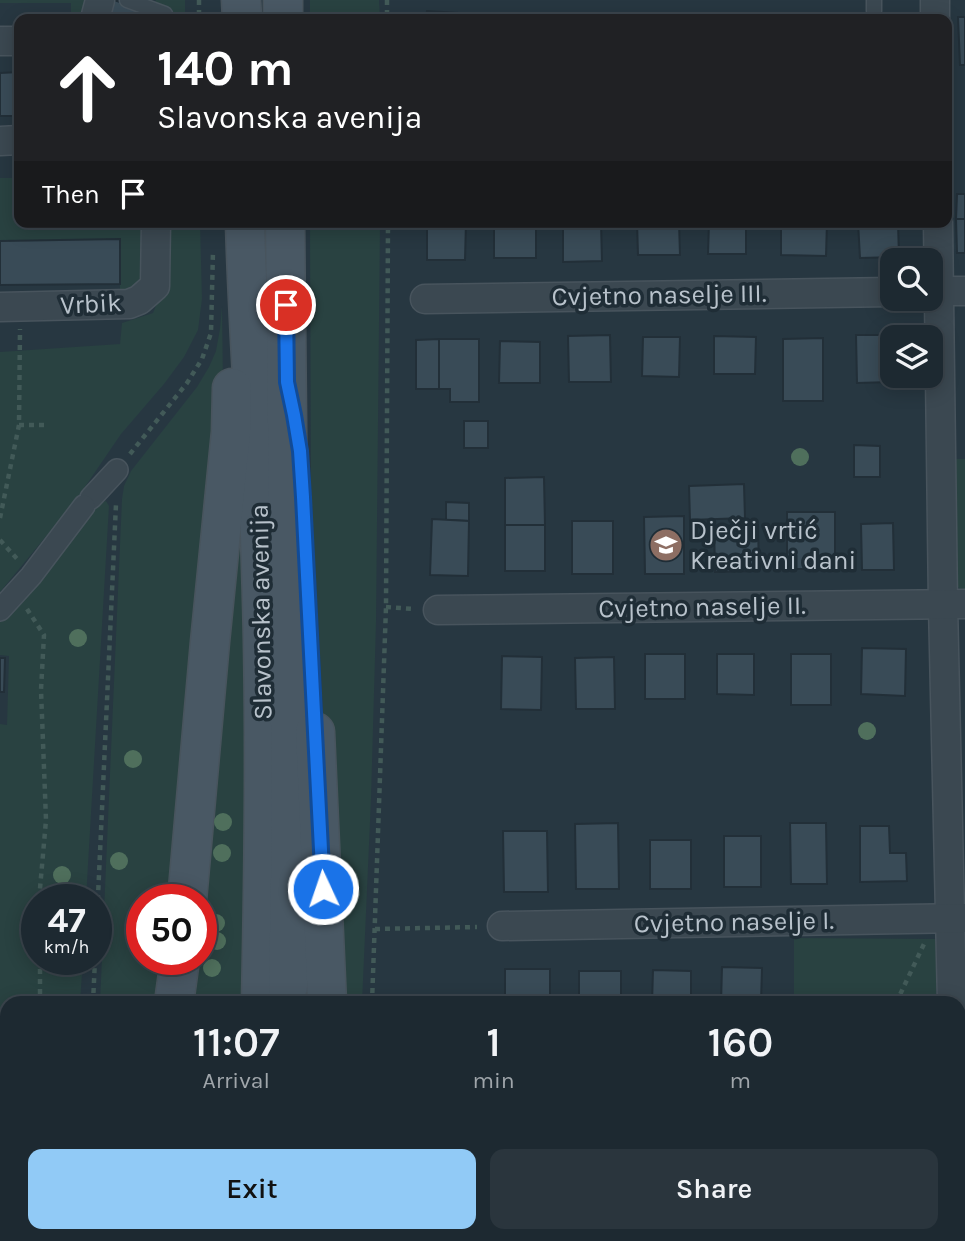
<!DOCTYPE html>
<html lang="en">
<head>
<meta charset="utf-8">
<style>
  body { margin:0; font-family:Karla,sans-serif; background:#2a353d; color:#f1f3f6; height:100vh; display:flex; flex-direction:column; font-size:26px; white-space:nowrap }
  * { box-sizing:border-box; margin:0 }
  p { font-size:23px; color:#a0a6ab }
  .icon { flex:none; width:38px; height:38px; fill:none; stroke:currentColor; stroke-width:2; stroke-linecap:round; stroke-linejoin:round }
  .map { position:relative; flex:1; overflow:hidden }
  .details { position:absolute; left:0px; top:996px; width:966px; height:247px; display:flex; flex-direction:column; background:#1d2931; border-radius:21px 21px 0 0; box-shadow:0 4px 18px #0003,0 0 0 2px #3b454d }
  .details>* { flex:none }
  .top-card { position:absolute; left:14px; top:14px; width:938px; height:214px; border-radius:14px; box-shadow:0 4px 18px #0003,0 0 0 2px #3b454d; background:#202124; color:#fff; overflow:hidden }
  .controls { position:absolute; left:880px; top:248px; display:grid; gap:14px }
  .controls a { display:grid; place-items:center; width:63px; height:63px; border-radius:14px; background:#1d2931; box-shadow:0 4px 18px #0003,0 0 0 2px #3b454d; font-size:35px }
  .speed { position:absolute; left:21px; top:884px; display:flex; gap:14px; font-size:35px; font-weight:700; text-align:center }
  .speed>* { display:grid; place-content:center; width:91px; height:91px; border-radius:50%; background:#1d2931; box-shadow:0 4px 18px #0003,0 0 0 2px #3b454d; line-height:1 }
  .speed small { font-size:18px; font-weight:400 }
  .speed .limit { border:10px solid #d22; background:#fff; color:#111 }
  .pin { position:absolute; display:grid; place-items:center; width:60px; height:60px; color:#fff; margin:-30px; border:4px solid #fff; border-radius:50%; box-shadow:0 2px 7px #0007 }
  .me { position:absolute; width:77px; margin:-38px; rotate:357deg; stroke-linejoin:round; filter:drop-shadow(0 0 5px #0008) }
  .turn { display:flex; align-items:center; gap:24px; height:147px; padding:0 28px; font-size:32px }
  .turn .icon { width:91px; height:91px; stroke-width:2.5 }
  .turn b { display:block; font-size:49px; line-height:60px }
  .then { display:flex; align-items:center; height:66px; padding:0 28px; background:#0003; gap:14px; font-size:26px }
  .eta { display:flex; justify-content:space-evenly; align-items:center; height:119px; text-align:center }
  .eta b { font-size:42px; font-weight:600; line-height:49px }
  .primary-button { display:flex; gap:14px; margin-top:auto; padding:14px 28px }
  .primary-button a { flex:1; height:80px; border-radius:14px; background:#91caf6; color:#111; font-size:28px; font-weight:600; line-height:80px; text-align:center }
  .primary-button a+a { background:#2a353d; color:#f1f3f6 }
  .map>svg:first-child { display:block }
</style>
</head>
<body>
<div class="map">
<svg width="965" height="1241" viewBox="0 0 965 1241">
  <rect width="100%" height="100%" fill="#273741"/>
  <g fill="#294241">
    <path d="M0 0H86C86 8 79 14 73 19H71V3H0Z"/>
    <path d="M156 0H185V19H144Z"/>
    <path d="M310 0H379L380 19H310Z"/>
    <path d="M0 178H19V222H147V275L136 290 120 292 119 239 0 241Z"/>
    <path d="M165 222H200L202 299 198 330 184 357 164 384 121 434 76 500 0 592V352L120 344 122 323 153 313 163 288Z"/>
    <path d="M310 222H380L376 622 371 799 362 1003H336L325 751 311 487Z"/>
    <path d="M222 306 223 383 172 899 142 900V959H165L160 1003H100L122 499 124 486 131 471 197 387 209 367 216 351 220 329Z"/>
    <path d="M953 459H965V589H960L957 586 955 577Z"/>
    <path d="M106 501 109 506 86 899 37 900V959H83L80 1003H7V1236H67V1241H0V724L7 725 9 656 0 655V622L91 513 100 503Z"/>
    <path d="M242 522 250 1003H189L195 959H201V906Z"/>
    <path d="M794 938 936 939V1003H794Z"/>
    <rect x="168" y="1236" width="75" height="5"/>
    <path d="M792 1236H934V1241L792 1240Z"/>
  </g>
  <g fill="#394b57" stroke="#222f38" stroke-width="2">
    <path d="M114 0 144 10 141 19H108Z"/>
    <path d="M427 11 473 14V19H426Z"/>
    <path d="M958 17H965V65H960Z"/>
    <path d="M19 72V116H0V73Z"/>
    <path d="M957 194H965V219H956Z"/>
    <path d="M956 219H965V253H957Z"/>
    <path d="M427 222H466L465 260H427Z"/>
    <rect x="494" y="222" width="42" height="36"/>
    <path d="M563 222H601L602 261 563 262Z"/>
    <path d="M637 222H679L680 255H638Z"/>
    <path d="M709 222H746V254H708Z"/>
    <path d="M781 222H827L826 256 781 255Z"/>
    <path d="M858 222H898L899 257 860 258Z"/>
    <path d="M120 239V284L0 285V241Z"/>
    <path d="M610 335 611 382H569L568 336Z"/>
    <path d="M856 335H891L892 382 857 383Z"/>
    <path d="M714 336 756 337 755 374H714Z"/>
    <path d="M643 337H680L679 377 642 376Z"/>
    <path d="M823 338V401H783V339Z"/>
    <path d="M439 339H479V402H450V389H439Z"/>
    <path d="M439 339V389H416V340Z"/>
    <path d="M500 341 540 342V383H499Z"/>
    <rect x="464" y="421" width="24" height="27"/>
    <path d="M854 445 880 446V477H854Z"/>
    <path d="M544 477 545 525H505V478Z"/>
    <path d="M744 484 745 518 690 520 689 486Z"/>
    <path d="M446 502 469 503V521L446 520Z"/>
    <rect x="787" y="512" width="48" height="57"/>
    <path d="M684 516V574H645L644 517Z"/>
    <path d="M432 519 469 521 468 576 430 575Z"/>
    <rect x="572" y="521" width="41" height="53"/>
    <path d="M893 523 894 570H862L861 524Z"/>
    <rect x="505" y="525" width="40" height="46"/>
    <path d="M758 525 759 571 715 572 714 526Z"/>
    <path d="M862 648 906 649 905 696 861 694Z"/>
    <rect x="645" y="654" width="40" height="45"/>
    <path d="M717 654H754V695L717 694Z"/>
    <rect x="791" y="654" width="40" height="51"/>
    <path d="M502 656 542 657 541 710 501 709Z"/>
    <path d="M614 657 615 709H576L575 658Z"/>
    <path d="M0 658H5L4 692H0Z"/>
    <path d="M618 823 619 889H576L575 824Z"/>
    <path d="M790 823H826L827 884H791Z"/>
    <path d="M860 826H889L890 853H906L907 881 860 882Z"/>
    <path d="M503 831H547L548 892H504Z"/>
    <rect x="724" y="836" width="37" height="51"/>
    <rect x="650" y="840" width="41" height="49"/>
    <path d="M722 967 762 968 761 1003H721Z"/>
    <rect x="505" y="969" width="45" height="34"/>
    <path d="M653 970 691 971V1003H652Z"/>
    <rect x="579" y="971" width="42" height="32"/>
  </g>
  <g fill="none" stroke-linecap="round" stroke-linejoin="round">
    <defs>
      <g id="service">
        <path d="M127 0 165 14"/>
        <path d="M874 11V0"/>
      </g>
      <g id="pedestrian">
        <path d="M91 498 117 470"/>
        <path d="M0 610 31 576 84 506"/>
      </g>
      <g id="minor">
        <path d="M935 0V19"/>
        <path d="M95 19 100 0"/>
        <path d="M0 41H19"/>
        <path d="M0 141 19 140"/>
        <path d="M938 222 943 605 952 1003"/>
        <path d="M931 291H965"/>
        <path d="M425 299 892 292"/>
        <path d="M0 307 129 304 139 300 155 286 156 222"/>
        <path d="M438 610 965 604"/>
        <path d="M502 926 965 918"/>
        <path d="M954 1241 955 1236"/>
      </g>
      <g id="secondary">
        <path d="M241 0 242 19"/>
        <path d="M283 0V19"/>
        <path d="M245 222C248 337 258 452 261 567 266 712 264 858 261 1003"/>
        <path d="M285 222 291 825 288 987"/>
        <path d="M315 732 327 1003"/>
        <path d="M187 900 210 642 231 432 232 388"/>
        <path d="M174 1003 180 959"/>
        <path d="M147 1241V1236"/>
        <path d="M256 1241V1236"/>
        <path d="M322 1241 323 1236"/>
      </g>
    </defs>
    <use href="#service" stroke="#48545d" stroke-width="17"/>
    <use href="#pedestrian" stroke="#48545d" stroke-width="24"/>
    <use href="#minor" stroke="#48545d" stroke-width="31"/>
    <use href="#secondary" stroke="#48545d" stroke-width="41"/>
    <g stroke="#425a58" stroke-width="4.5" stroke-dasharray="5 5" stroke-linecap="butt">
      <path d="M199 0V19"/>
      <path d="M387 0V19"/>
      <path d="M19 425H47"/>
      <path d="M130 454 187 383 202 359 211 333 213 251"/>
      <path d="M0 518 19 425 20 329"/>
      <path d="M0 540 18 560"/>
      <path d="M386 607 413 609"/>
      <path d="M27 609 44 635 41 690 46 820 39 900"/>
      <path d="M375 929 477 927"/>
      <path d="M96 940 116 504"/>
      <path d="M40 959V1003"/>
      <path d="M93 1003 95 959"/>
      <path d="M372 1003 386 607 388 222"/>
      <path d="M896 1003 924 944"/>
      <path d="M25 1241V1236"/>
      <path d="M83 1241V1236"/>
      <path d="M358 1241 359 1236"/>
      <path d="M806 1241 808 1236"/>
    </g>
    <use href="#service" stroke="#3b4851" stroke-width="14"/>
    <use href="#pedestrian" stroke="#3b4851" stroke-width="21"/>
    <use href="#minor" stroke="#3b4851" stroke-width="28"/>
    <use href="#secondary" stroke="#495864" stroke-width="38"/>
  </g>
  <g fill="#4f6f5c">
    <circle cx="800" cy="457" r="9"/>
    <circle cx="78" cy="638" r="9"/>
    <circle cx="867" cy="731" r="9"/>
    <circle cx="133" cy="759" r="9"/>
    <circle cx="223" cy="822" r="9"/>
    <circle cx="222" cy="853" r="9"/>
    <circle cx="119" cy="861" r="9"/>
    <circle cx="62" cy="875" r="9"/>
    <circle cx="216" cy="923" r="9"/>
    <circle cx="217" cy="941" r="9"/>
    <circle cx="212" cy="968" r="9"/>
  </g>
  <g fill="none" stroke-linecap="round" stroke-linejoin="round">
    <defs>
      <path id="route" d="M286 305 287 382 294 415 300 451 303 497 323 889"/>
    </defs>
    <use href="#route" stroke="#114b97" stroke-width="18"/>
    <use href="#route" stroke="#1a73e8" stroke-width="12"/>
  </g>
  <defs>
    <symbol id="school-disc" viewBox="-11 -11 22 22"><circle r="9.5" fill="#8d6e63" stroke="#1f2d36"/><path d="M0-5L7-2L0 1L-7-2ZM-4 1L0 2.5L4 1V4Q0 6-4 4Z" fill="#fff"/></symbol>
  </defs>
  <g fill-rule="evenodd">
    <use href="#school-disc" x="647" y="526" width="38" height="38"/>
  </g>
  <g text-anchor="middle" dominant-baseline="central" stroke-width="7" stroke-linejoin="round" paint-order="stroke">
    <g font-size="26" fill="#b8c2cb" stroke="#1f2d36">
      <text transform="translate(659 295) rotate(-1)">Cvjetno naselje III.</text>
      <text transform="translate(91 304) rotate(-3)">Vrbik</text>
      <text transform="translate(702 607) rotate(-1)">Cvjetno naselje II.</text>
      <text transform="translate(261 612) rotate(-91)">Slavonska avenija</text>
      <text transform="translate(734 922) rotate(-1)">Cvjetno naselje I.</text>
    </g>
    <g font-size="26" fill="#b8c2cb" stroke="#1f2d36" text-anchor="start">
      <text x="690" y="530">Dječji vrtić<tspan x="690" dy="30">Kreativni dani</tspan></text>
    </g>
  </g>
</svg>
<div class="controls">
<a><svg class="icon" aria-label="search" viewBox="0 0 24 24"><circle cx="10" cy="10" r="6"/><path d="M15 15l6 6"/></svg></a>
<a><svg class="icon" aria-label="layers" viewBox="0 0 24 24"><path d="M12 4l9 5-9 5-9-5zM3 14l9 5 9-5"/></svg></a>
</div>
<div class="speed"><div>47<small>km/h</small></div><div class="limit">50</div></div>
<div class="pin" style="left:286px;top:305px;background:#d93025"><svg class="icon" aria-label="arrive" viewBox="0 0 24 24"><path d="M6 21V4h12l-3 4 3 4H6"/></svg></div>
<svg class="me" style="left:323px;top:889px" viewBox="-20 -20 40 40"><circle r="17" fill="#1a73e8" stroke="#fff" stroke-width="3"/><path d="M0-11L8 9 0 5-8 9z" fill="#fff"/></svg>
<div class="top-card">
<div class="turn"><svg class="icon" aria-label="ahead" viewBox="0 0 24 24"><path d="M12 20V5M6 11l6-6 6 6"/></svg><div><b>140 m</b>Slavonska avenija</div></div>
<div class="then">Then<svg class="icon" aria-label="arrive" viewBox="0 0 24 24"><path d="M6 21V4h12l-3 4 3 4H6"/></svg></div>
</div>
<section class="details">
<div class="eta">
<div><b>11:07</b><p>Arrival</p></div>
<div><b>1</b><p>min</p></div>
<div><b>160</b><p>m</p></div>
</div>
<div class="primary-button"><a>Exit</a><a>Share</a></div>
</section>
</div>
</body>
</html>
